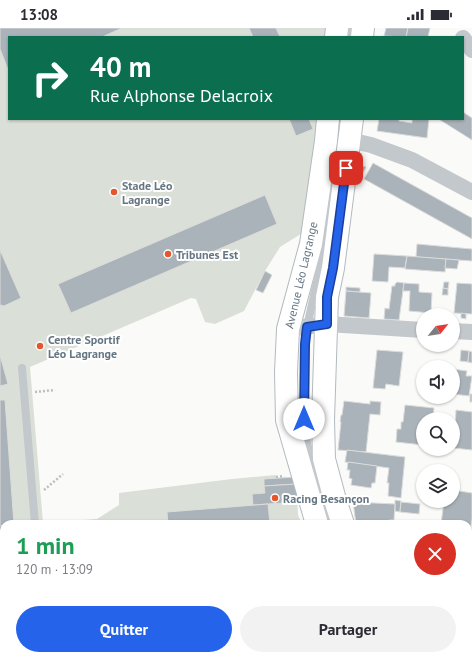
<!DOCTYPE html>
<html lang="fr">
<head>
<meta charset="utf-8">
<style>
  body { margin:0; font-family:"PT Sans",sans-serif; background:#f2f2f3; color:#2b2b33; height:100vh; display:flex; flex-direction:column; font-size:15px; white-space:nowrap }
  * { box-sizing:border-box; margin:0 }
  p { font-size:13px; color:#7c7c81 }
  .icon { flex:none; width:22px; height:22px; fill:none; stroke:currentColor; stroke-width:2; stroke-linecap:round; stroke-linejoin:round }
  .map { position:relative; flex:1; overflow:hidden }
  .drawer { position:absolute; left:0px; top:492px; width:472px; height:140px; display:flex; flex-direction:column; background:#fff; border-radius:12px 12px 0 0; box-shadow:0 1px 3px #0004 }
  .drawer>* { flex:none }
  .top-card { position:absolute; left:8px; top:8px; width:456px; height:84px; border-radius:0px; box-shadow:0 1px 3px #0004; background:#0b6e4f; color:#fff; overflow:hidden }
  .needle { width:26px; rotate:60deg }
  .tools { position:absolute; left:416px; top:280px; display:grid; gap:8px }
  .tools a { display:grid; place-items:center; width:44px; height:44px; border-radius:50%; background:#fff; box-shadow:0 1px 3px #0004; font-size:20px }
  .pin { position:absolute; display:grid; place-items:center; width:34px; height:34px; color:#fff; margin:-17px; border-radius:8px; box-shadow:0 2px 6px #0006 }
  .me { position:absolute; width:44px; margin:-22px; rotate:0deg; stroke-linejoin:round; filter:drop-shadow(0 0 3px #0008) }
  .turn { display:flex; align-items:center; gap:14px; height:84px; padding:0 16px; font-size:18px }
  .turn .icon { width:52px; height:52px; stroke-width:2.5 }
  .turn b { display:block; font-size:28px; line-height:34px }
  .round { display:grid; place-items:center; flex:none; width:42px; height:42px; border-radius:21px; background:#f2f2f3 }
  .summary { display:flex; align-items:center; justify-content:space-between; height:68px; padding:0 16px }
  h1 { font-size:24px; font-weight:700; line-height:30px; color:#1e9e55 }
  .button { display:flex; gap:8px; margin-top:auto; padding:8px 16px }
  .button a { flex:1; height:46px; border-radius:24px; background:#2563eb; color:#fff; font-size:16px; font-weight:700; line-height:46px; text-align:center }
  .button a+a { background:#f2f2f3; color:#2b2b33 }
  .status { display:flex; justify-content:space-between; align-items:center; height:28px; padding:0 20px; background:#fff; direction:ltr }
  .status svg { height:11px; fill:currentColor }
  .map>svg:first-child { display:block }
</style>
</head>
<body>
<div class="status"><b>13:08</b><svg viewBox="0 0 49 12"><path d="M0 12V9h3v3zM5 12V6h3v6zM10 12V3h3v9zM15 12V0h3v12zM26 1h20v11H26zM47 4h2v5h-2z"/></svg></div>
<div class="map">
<svg width="472" height="632" viewBox="0 0 472 632">
  <rect width="100%" height="100%" fill="#fafaf8"/>
  <path fill="#dadfd7" d="M0 0H328L327 9H9V91H317L304 204 280 219 265 243 244 283 215 296 205 294 196 271 191 270 30 339 43 495 97 491 119 477V465L232 451 276 447V450L296 449 298 487 302 496H4V604L0 598Z"/>
  <g fill="#aab3b9" stroke="#dcdcda">
    <path d="M0 0H122L102 9H9V44L0 21Z"/>
    <path d="M249 0H276L280 9H253Z"/>
    <path d="M386 0H408L406 9 384 8Z"/>
    <path d="M408 0H430L428 9H406Z"/>
    <path d="M463 84 472 90V112L440 92V91H463Z"/>
    <path d="M289 91H309L313 101 296 108Z"/>
    <path d="M379 91H399V93L412 95V91H429L427 110 377 103Z"/>
    <path d="M373 135 472 190V211L364 151Z"/>
    <path d="M358 137 366 139 361 148 357 146Z"/>
    <path d="M265 167 277 196 71 285 58 256Z"/>
    <path d="M417 216 472 221V233L416 229Z"/>
    <path d="M0 222 21 270 4 278 0 277Z"/>
    <path d="M374 226 407 228 405 240 389 239 388 254 372 253Z"/>
    <path d="M407 228 446 231 445 244 405 241Z"/>
    <path d="M446 231 459 232 457 241 445 240Z"/>
    <path d="M265 243 272 247 263 265 256 262Z"/>
    <path d="M397 254 404 255 399 292 384 291 385 280 389 281 392 258H395V256Z"/>
    <path d="M444 254H449L448 261 443 260Z"/>
    <path d="M404 255 419 256V264L432 265 431 285 409 283 410 263H403Z"/>
    <path d="M457 255 472 256V286L454 285Z"/>
    <path d="M346 259 360 260V264L346 263Z"/>
    <path d="M443 260 448 261V267H442Z"/>
    <path d="M346 263 371 265 369 290 344 288Z"/>
    <path d="M461 285 466 286V291L461 290Z"/>
    <path d="M377 322 403 324 399 358 386 356 385 361 373 360Z"/>
    <path d="M461 322 469 323 468 334 460 333Z"/>
    <path d="M469 323 472 324V335L468 334Z"/>
    <path d="M0 327 8 356 0 358Z"/>
    <path d="M453 341 467 343 466 348H472L469 368 453 366Z"/>
    <rect x="470" y="366" width="2" height="8"/>
    <path d="M0 372H5L14 496H4V497L0 498Z"/>
    <path d="M344 373 370 376V373L381 374 380 387 370 386 366 424 338 422 341 394H340L341 387H342Z"/>
    <path d="M405 377 434 380 433 391H423V417L396 414 397 401H401V394H403Z"/>
    <path d="M456 382 472 384V422L453 420V399L455 400Z"/>
    <path d="M347 422 405 429 401 470 388 468 389 455H387L389 440 345 434Z"/>
    <path d="M348 434 377 438 375 455H372L371 460 351 457 352 451 349 450 350 442H347Z"/>
    <path d="M296 449 297 456 264 458V451Z"/>
    <path d="M297 456 298 474 253 477 252 466 265 465 264 458Z"/>
    <path d="M453 462 472 465V491L470 504H468V496H441L444 473H453Z"/>
    <path d="M395 472 401 473 400 484 395 483Z"/>
    <path d="M353 474 395 476 394 492H389V496H356Z"/>
    <path d="M401 474 420 476 419 486 400 484Z"/>
    <path d="M268 476 270 496H168L167 484Z"/>
    <path d="M4 497V514H0V498Z"/>
    <path d="M32 628H95L79 632H33Z"/>
    <path d="M141 628H222L223 632H135V630Z"/>
    <path d="M312 628H334L335 632H313Z"/>
    <path d="M395 628H406V632H394Z"/>
    <rect x="442" y="628" width="12" height="4"/>
  </g>
  <g fill="none" stroke-linecap="round" stroke-linejoin="round">
    <defs>
      <g id="secondary">
        <path d="M336 9 337 0"/>
        <path d="M362 9 363 0"/>
        <path d="M317 496 287 392 286 344 288 301 311 216 326 113 328 91"/>
        <path d="M343 496 335 472 324 431 323 392 327 269 333 240 352 91"/>
        <path d="M349 632V628"/>
        <path d="M372 632V628"/>
      </g>
    </defs>
    <use href="#secondary" stroke="#b3babf" stroke-width="24"/>
    <g stroke="#bbbfc2" stroke-width="2.5" stroke-dasharray="2 2" stroke-linecap="butt">
      <path d="M35 364 55 362"/>
      <path d="M276 449 284 448"/>
      <path d="M44 462 63 446"/>
    </g>
    <g stroke="#c3c8cc" stroke-width="8">
      <path d="M348 9 349 0"/>
      <path d="M22 340 35 496"/>
      <path d="M330 496 313 442 306 410 304 391 305 316 307 299 324 221 332 147"/>
      <path d="M0 535 4 533"/>
      <path d="M360 632V628"/>
    </g>
    <g stroke="#c3c8cc" stroke-width="16">
      <path d="M463 10 472 22"/>
      <path d="M349 112 371 117 412 132 472 164"/>
      <path d="M288 301 327 296 423 302"/>
      <path d="M453 303 472 304"/>
      <path d="M468 535 472 536"/>
      <path d="M0 613 4 619"/>
      <path d="M10 628 13 632"/>
    </g>
    <use href="#secondary" stroke="#fff" stroke-width="22"/>
  </g>
  <g fill="none" stroke-linecap="round" stroke-linejoin="round">
    <defs>
      <path id="route" d="M304 391 305 316 307 299 327 296V269L333 240 346 140"/>
    </defs>
    <use href="#route" stroke="#184099" stroke-width="10"/>
    <use href="#route" stroke="#2563eb" stroke-width="7"/>
  </g>
  <g fill="#e4572e" stroke="#fff" stroke-width="1.5">
    <circle cx="114" cy="164" r="4"/>
    <circle cx="168" cy="226" r="4"/>
    <circle cx="40" cy="318" r="4"/>
    <circle cx="275" cy="470" r="4"/>
  </g>
  <g text-anchor="middle" dominant-baseline="central" stroke-width="4" stroke-linejoin="round" paint-order="stroke">
    <g font-size="12" font-weight="bold" fill="#657683" stroke="#fff" text-anchor="start">
      <text x="122" y="157">Stade Léo<tspan x="122" dy="14">Lagrange</tspan></text>
      <text x="176" y="226">Tribunes Est</text>
      <text x="48" y="311">Centre Sportif<tspan x="48" dy="14">Léo Lagrange</tspan></text>
      <text x="283" y="470">Racing Besançon</text>
    </g>
    <g font-size="12" fill="#657683" stroke="#fff">
      <text transform="translate(301 247) rotate(-77)">Avenue Léo Lagrange</text>
    </g>
  </g>
</svg>
<div class="tools">
<a><svg class="needle" viewBox="-14 -14 28 28"><path d="M0-13l5 13h-10z" fill="#e53935"/><path d="M0 13l5-13h-10z" fill="#7c7c81"/></svg></a>
<a><svg class="icon" aria-label="sound" viewBox="0 0 24 24"><path d="M4 9h4l5-4v14l-5-4H4zM17 9q2 3 0 6"/></svg></a>
<a><svg class="icon" aria-label="search" viewBox="0 0 24 24"><circle cx="10" cy="10" r="6"/><path d="M15 15l6 6"/></svg></a>
<a><svg class="icon" aria-label="layers" viewBox="0 0 24 24"><path d="M12 4l9 5-9 5-9-5zM3 14l9 5 9-5"/></svg></a>
</div>
<div class="pin" style="left:346px;top:140px;background:#d93025"><svg class="icon" aria-label="arrive" viewBox="0 0 24 24"><path d="M6 21V4h12l-3 4 3 4H6"/></svg></div>
<svg class="me" style="left:304px;top:391px" viewBox="-20 -20 40 40"><circle r="19" fill="#fff"/><path d="M0-13L10 11 0 6-10 11z" fill="#2563eb"/></svg>
<div class="top-card">
<div class="turn"><svg class="icon" aria-label="right" viewBox="0 0 24 24"><path d="M7 20v-9h11M14 6l5 5-5 5"/></svg><div><b>40 m</b>Rue Alphonse Delacroix</div></div>
</div>
<section class="drawer">
<div class="summary"><div><h1>1 min</h1><p>120 m · 13:09</p></div><a class="round" style="background:#d93025;color:#fff"><svg class="icon" aria-label="close" viewBox="0 0 24 24"><path d="M6 6l12 12M18 6L6 18"/></svg></a></div>
<div class="button"><a>Quitter</a><a>Partager</a></div>
</section>
</div>
</body>
</html>
